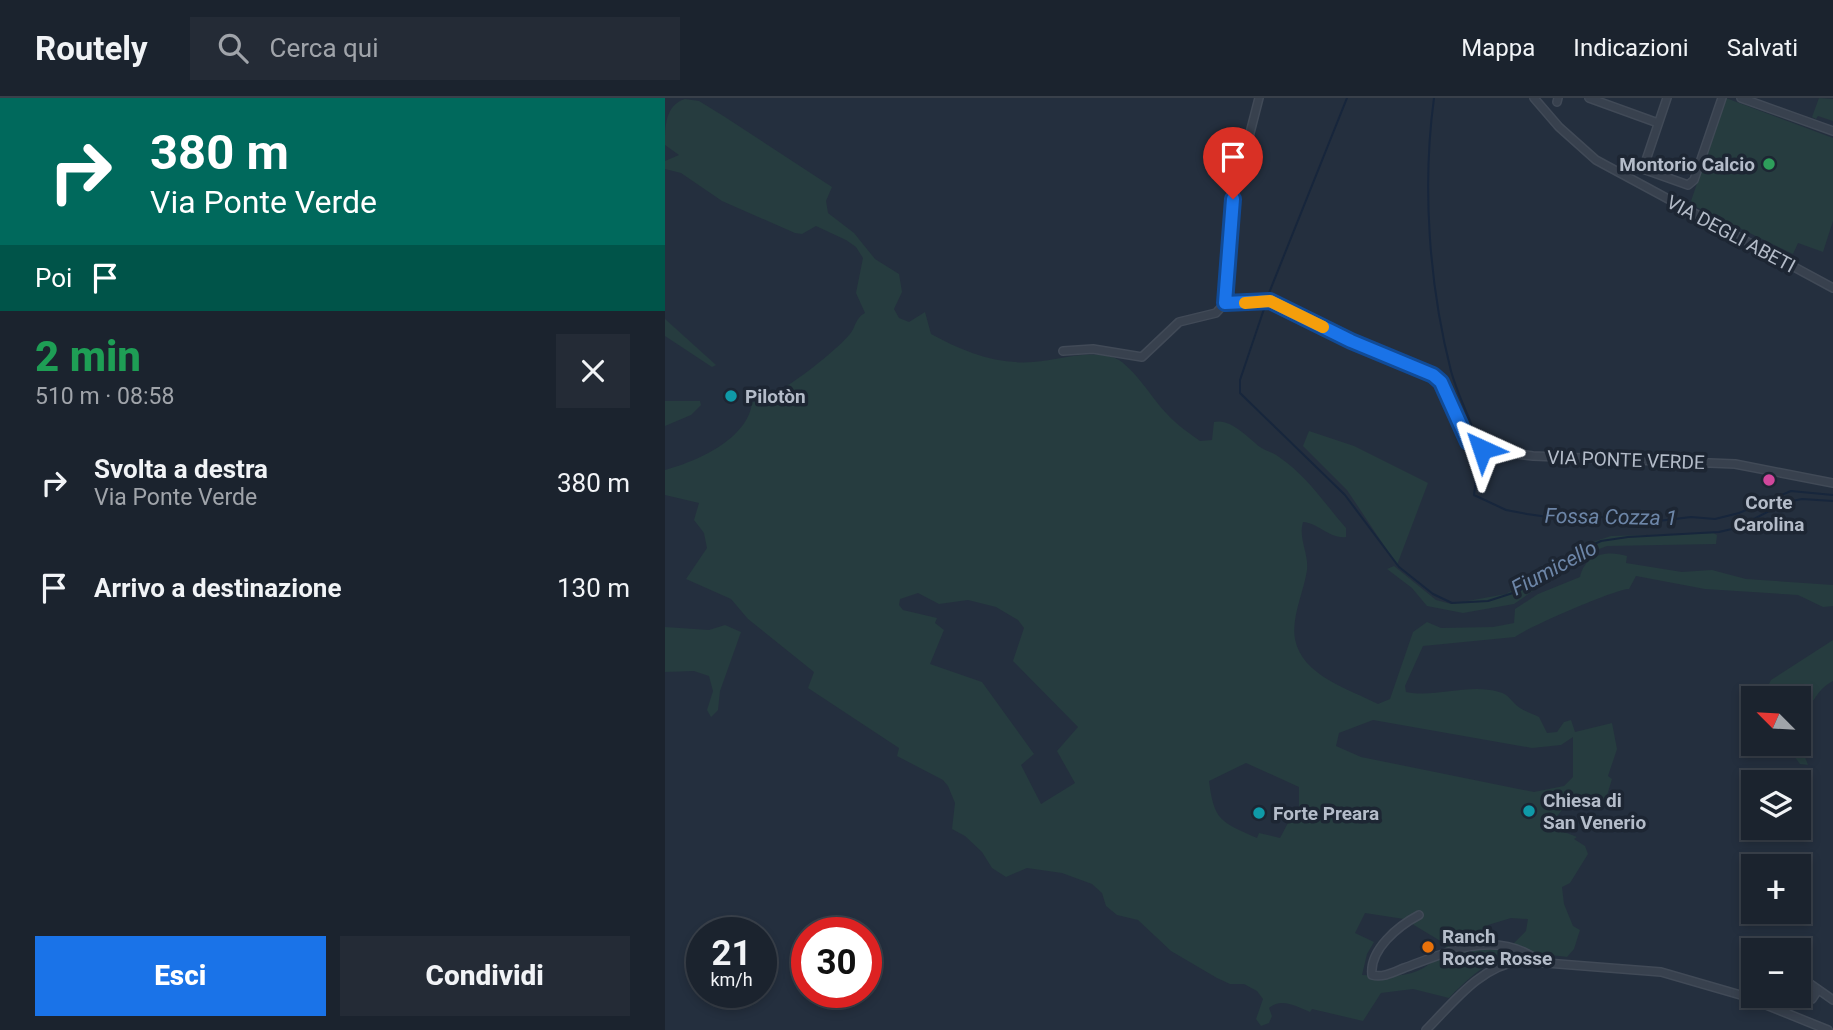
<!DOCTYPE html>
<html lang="it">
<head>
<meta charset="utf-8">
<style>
  body { margin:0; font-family:Roboto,sans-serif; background:#242b36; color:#f1f3f6; height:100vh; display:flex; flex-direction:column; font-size:26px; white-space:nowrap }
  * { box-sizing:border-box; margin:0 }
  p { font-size:23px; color:#a0a4aa }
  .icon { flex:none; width:38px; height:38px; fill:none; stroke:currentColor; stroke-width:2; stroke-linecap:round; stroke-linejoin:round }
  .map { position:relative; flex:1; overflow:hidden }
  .sheet { display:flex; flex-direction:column; background:#1b232e; width:665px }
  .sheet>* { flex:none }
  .hud { background:#00695c; color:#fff; overflow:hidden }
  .needle { width:46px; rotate:294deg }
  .tools { position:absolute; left:1076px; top:588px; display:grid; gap:14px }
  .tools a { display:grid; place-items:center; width:70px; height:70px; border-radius:0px; background:#1b232e; box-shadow:0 4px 10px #0003,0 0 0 2px #39404a; font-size:35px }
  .speed { position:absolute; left:21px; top:819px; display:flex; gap:14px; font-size:35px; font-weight:700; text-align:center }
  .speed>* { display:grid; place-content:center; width:91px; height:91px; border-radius:50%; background:#1b232e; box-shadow:0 4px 10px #0003,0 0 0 2px #39404a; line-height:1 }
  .speed small { font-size:18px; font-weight:400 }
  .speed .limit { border:10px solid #d22; background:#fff; color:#111 }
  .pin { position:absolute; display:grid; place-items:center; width:60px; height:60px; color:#fff; margin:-72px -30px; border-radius:50% 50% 50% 0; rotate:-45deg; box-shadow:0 0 7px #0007 }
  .pin .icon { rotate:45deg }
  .me { position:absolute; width:77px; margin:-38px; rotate:318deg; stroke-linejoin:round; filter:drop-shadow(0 0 5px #0008) }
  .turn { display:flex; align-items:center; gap:24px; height:147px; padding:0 35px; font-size:32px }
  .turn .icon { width:91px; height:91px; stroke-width:2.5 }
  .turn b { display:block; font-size:49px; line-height:60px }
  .then { display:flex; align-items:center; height:66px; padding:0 35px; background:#0003; gap:14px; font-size:26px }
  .round { display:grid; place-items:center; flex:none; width:74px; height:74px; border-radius:0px; background:#242b36 }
  .headline { display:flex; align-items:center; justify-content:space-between; height:119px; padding:0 35px }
  h1 { font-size:42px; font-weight:800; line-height:52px; color:#1e9e55 }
  .button { display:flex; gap:14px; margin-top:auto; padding:14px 35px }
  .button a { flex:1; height:80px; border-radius:0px; background:#1a73e8; color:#fff; font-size:28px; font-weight:800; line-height:80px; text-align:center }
  .button a+a { background:#242b36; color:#f1f3f6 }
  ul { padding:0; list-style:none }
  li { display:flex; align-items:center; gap:21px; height:105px; padding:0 35px }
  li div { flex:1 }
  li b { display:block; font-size:26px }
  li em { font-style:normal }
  header { display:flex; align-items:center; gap:42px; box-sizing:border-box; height:98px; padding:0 35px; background:#1b232e; border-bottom:2px solid #39404a }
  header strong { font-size:33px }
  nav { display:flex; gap:38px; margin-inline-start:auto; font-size:24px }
  .search { width:490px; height:63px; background:#242b36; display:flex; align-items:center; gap:18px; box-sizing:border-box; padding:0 24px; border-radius:0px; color:#a0a4aa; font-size:26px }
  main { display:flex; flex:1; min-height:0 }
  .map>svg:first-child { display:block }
</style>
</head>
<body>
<header>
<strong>Routely</strong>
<div class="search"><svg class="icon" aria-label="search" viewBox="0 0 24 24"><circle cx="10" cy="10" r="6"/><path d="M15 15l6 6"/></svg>Cerca qui</div>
<nav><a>Mappa</a><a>Indicazioni</a><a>Salvati</a></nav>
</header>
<main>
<section class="sheet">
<div class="hud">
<div class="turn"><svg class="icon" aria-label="right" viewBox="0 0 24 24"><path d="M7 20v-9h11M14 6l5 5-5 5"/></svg><div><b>380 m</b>Via Ponte Verde</div></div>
<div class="then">Poi<svg class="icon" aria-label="arrive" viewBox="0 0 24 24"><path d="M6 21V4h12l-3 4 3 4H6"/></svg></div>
</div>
<div class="headline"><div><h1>2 min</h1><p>510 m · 08:58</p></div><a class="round"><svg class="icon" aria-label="close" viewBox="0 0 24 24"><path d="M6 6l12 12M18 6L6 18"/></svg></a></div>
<ul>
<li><svg class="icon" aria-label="right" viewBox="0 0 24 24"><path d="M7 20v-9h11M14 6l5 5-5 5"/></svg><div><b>Svolta a destra</b><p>Via Ponte Verde</p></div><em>380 m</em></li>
<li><svg class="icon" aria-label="arrive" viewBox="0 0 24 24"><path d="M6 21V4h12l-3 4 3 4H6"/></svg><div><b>Arrivo a destinazione</b></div><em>130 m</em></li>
</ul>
<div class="button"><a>Esci</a><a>Condividi</a></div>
</section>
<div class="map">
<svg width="1168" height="932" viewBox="0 0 1168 932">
  <rect width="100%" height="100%" fill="#242f3e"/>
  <g fill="#263c3f" fill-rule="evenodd">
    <path d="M1061 0 1168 40V123L1158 154 1133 145 1128 156 1025 106Z"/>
    <path d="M1154 0 1168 1V23L1153 18 1151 21 1147 19Z"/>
    <path d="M20 1 34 3 60 19 167 89 161 103 163 115 189 135 210 161 234 176 237 194 229 211 234 220 244 224 260 214 266 236C297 253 332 267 368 264 395 262 420 252 447 259 465 263 488 302 502 316 512 327 524 335 535 343L547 342 549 324C566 320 583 340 595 349 601 353 609 355 614 359 641 377 660 406 681 430V439C664 441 654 425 638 424 633 440 644 456 642 472 639 493 626 520 630 541 637 578 684 591 713 606L725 601 748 534 762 524 776 530 828 529 849 525 850 511 873 496 915 479C920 456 942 452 962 458L961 465 1017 474 1047 472 1081 481 1168 487V508L1158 509 1133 497 1040 491 971 478 964 491C953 490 861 530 850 539L758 548 740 588 741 594C771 600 804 585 834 594 844 596 846 604 855 610 861 614 868 616 874 619L882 635 892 634 899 624 906 622 910 634 947 625 952 651 943 678 947 681 939 707 905 702 884 728 912 739 909 741 920 748 923 756 905 785 897 789 899 806 908 828 915 832 909 851 902 859C843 851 826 857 784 900L748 891 716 895 698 923 647 911 645 914C633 909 616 899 604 910L607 918 604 925 596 928 591 921 598 901 592 893 579 886H565L552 880 506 853 473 822 452 817 441 808 437 795 427 786 397 775 362 770 341 779 327 770 317 754 300 738 287 731 290 705 283 688 278 682 232 658 234 650 143 590 149 574 83 521 66 501 21 481 42 450 39 435 29 422 34 405 0 397V372C30 364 84 341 87 304 111 301 168 256 185 236 191 229 190 220 200 215L191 195 198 160 191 149 181 142 151 128 137 136 130 135 57 103 16 75 0 71V63L14 57 0 47C0 29 0 7 20 1ZM253 495 274 506 303 502 331 509 353 522 359 530 348 563 413 629 392 653 410 685 376 706 356 667 369 656 317 584 265 566 279 532 270 525 272 520 238 512 234 507 235 501ZM708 622 867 650 896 647 908 639V679L899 688 869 694 696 659 671 648 674 635ZM581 665 634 689V724L624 723 615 740 594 735 592 740C556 724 549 723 544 683ZM700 815 739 821 782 847C758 881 735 879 697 877L702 856 709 844 690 835ZM846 820 863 821 861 833 846 848 824 843 826 837 823 827Z"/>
    <path d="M0 221 51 267 47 269 0 238Z"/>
    <path d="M0 303H35L36 307 26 317 0 328Z"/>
    <path d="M644 333 689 348 763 385 732 467 682 392 638 348Z"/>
    <path d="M1048 435 1052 437 1051 446 942 448 921 456 849 506 798 515 762 508 747 490 722 471 729 468 771 502 786 506 841 496 922 446 946 438Z"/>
    <path d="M60 527 76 534 55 593 53 612 46 619 42 612 48 593 44 578 29 573 0 574V529L44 532Z"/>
    <path d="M1168 542V583C1158 588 1154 594 1148 603 1130 629 1132 638 1143 667L1135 666 1120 646H1134V600H1114L1112 593 1101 592 1106 582Z"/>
  </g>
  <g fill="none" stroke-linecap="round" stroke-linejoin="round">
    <g stroke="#17263c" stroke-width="2">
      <path d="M769 0C757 88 764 187 786 273 793 299 807 323 814 349"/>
      <path d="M602 200 682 0"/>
      <path d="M600 208 575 282V295L680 397 734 469 768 496 787 505 823 503 854 493 914 453 936 443 963 439 1054 434 1071 430 1122 404 1137 401 1168 403"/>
      <path d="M814 355 809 397 841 412 862 416 883 419H947L985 424 1026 419 1050 421 1074 415 1126 393 1168 397"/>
    </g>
    <defs>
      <g id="minor">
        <path d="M869 0 894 29 931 62 1168 190"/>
        <path d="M924 0 993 25"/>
        <path d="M1002 0 978 71 1023 87 1029 82 1057 0"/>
        <path d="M1076 0 1168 33"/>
        <path d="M892 4 893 0"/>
        <path d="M560 205 605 203 686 243 768 277 776 284 803 344 813 351 868 358 1070 366 1168 385"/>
        <path d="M398 253 428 251 477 259 514 224 551 215 560 205 568 101 594 0"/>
        <path d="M754 817C733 828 704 852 707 877 718 880 729 874 739 870 783 854 832 830 875 864"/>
        <path d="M1144 885 1168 902"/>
        <path d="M1134 898 1147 901 1153 892"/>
        <path d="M1120 914 1126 898"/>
        <path d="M761 932C788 905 815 868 855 863L996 874 1079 898 1163 932"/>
      </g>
    </defs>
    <use href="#minor" stroke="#414a57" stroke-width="10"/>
    <use href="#minor" stroke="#38414e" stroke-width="7"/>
  </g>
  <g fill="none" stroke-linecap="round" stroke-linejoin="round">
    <defs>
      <path id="route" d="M568 101 560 205 605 203 686 243 768 277 776 284 803 344 817 351"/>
    </defs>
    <use href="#route" stroke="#114b97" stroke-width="18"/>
    <use href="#route" stroke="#1a73e8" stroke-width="12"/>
    <path stroke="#f59e0b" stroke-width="12" d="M580 205 605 203 658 229"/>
  </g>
  <circle fill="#2e9e5b" stroke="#1d2633" stroke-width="2.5" cx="1104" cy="66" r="7"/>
  <g fill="#0f9aa8" stroke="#1d2633" stroke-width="2.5">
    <circle cx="66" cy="298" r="7"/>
    <circle cx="864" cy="713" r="7"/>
    <circle cx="594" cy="715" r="7"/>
  </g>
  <circle fill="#d1479c" stroke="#1d2633" stroke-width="2.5" cx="1104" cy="382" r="7"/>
  <circle fill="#e8710a" stroke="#1d2633" stroke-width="2.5" cx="763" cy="849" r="7"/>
  <g text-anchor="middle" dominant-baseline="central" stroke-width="7" stroke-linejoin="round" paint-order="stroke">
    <g font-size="19" font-weight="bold" fill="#b4bcc9" stroke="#1d2633" text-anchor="start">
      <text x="1090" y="66" text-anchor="end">Montorio Calcio</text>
      <text x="80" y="298">Pilotòn</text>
      <text x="1104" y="404" text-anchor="middle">Corte<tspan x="1104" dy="22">Carolina</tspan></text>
      <text x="878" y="702">Chiesa di<tspan x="878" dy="22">San Venerio</tspan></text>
      <text x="608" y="715">Forte Preara</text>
      <text x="777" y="838">Ranch<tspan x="777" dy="22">Rocce Rosse</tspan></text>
    </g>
    <g font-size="19" fill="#b4bcc9" stroke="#1d2633">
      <text transform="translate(1066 136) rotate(28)">VIA DEGLI ABETI</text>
      <text transform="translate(961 362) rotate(2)">VIA PONTE VERDE</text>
    </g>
    <g font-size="21" font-style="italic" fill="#6d86a8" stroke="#1d2633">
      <text transform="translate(946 419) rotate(1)">Fossa Cozza 1</text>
      <text transform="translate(889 470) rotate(-28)">Fiumicello</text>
    </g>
  </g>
</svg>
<div class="tools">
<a><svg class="needle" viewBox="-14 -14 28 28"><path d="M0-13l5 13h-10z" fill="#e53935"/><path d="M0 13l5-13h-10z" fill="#a0a4aa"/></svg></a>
<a><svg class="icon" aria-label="layers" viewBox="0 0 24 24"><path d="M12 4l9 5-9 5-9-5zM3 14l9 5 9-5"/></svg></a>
<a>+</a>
<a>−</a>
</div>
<div class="speed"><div>21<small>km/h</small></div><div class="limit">30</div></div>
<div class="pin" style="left:568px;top:101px;background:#d93025"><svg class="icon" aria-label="arrive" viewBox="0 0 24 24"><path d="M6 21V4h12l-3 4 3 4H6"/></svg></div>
<svg class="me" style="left:817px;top:351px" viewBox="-20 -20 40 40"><path d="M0-17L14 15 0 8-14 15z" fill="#1a73e8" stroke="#fff" stroke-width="4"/></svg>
</div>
</main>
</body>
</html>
